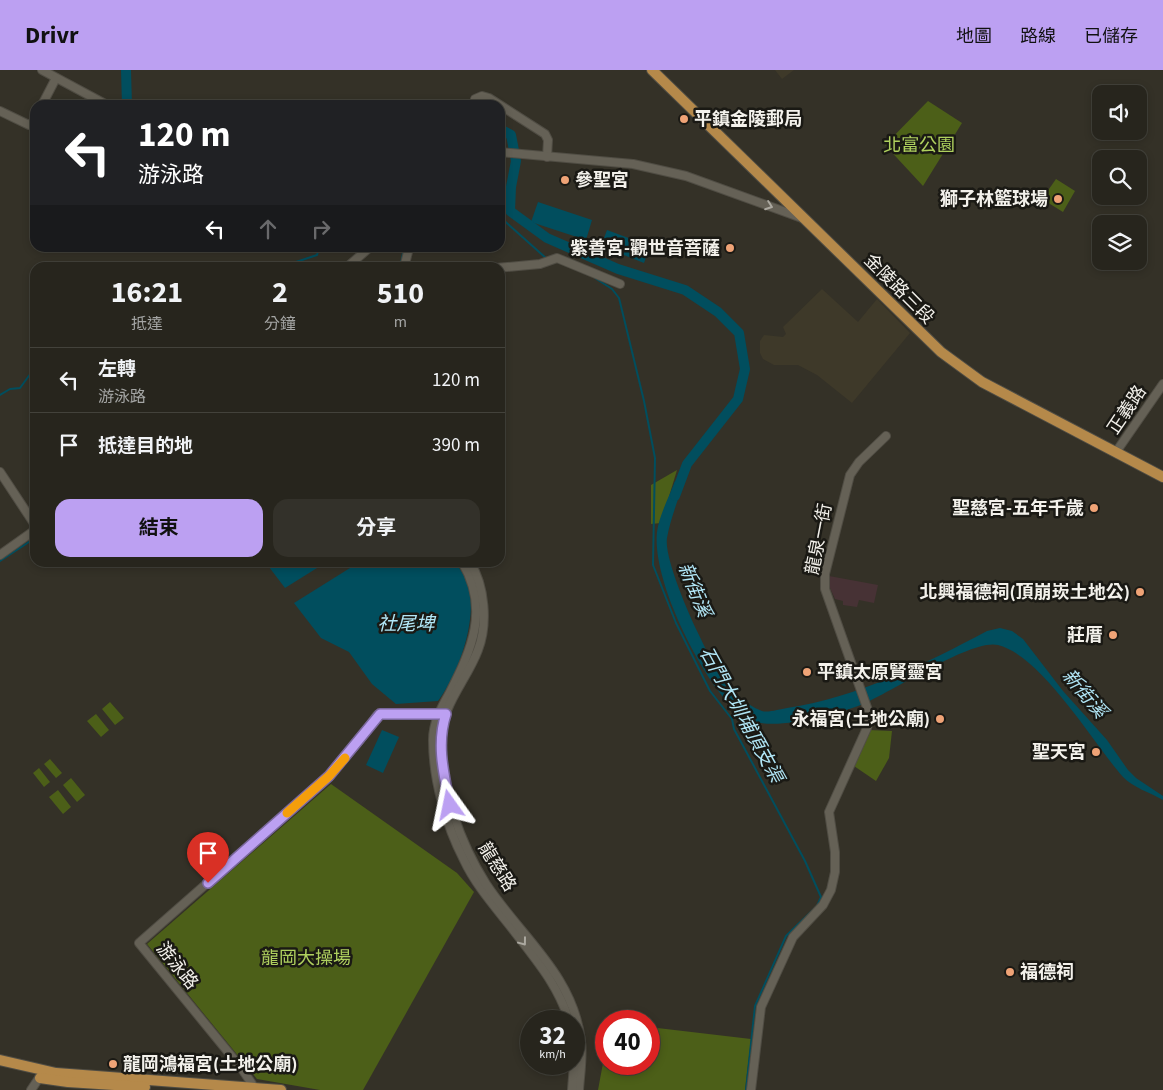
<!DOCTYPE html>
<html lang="zh-TW">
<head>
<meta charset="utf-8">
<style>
  body { margin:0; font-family:"Source Sans 3","Noto Sans TC",sans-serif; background:#33312a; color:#f1f3f6; height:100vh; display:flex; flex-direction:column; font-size:19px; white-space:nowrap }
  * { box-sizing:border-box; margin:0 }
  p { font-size:16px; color:#a4a5a4 }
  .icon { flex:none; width:28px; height:28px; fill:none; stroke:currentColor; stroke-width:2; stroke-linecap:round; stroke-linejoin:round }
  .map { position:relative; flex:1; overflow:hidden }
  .side { position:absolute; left:30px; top:192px; width:475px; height:305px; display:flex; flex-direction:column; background:#27251d; border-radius:15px; box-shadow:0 2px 8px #0003,0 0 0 1px #43423b }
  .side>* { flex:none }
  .guide { position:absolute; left:30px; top:30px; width:475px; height:152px; border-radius:15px; box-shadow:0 2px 8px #0003,0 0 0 1px #43423b; background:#202124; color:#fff; overflow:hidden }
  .controls { position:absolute; left:1092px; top:15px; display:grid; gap:10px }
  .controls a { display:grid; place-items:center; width:55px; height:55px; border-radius:10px; background:#27251d; box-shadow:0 2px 8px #0003,0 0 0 1px #43423b; font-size:25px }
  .speed { position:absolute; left:520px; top:940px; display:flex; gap:10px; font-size:25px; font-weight:700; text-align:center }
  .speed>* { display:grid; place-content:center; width:65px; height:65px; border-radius:50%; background:#27251d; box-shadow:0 2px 8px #0003,0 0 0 1px #43423b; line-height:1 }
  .speed small { font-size:12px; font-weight:400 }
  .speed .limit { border:8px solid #d22; background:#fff; color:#111 }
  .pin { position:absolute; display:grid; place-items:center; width:42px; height:42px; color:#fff; margin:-51px -21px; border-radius:50% 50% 50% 0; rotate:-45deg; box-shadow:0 0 5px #0007 }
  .pin .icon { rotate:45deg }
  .me { position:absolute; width:55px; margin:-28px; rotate:348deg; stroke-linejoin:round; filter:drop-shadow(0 0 4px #0008) }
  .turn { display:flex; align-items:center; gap:18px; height:105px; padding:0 25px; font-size:22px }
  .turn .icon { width:65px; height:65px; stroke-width:2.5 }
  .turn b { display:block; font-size:35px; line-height:42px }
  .lanes { display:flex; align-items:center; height:48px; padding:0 25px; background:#0003; justify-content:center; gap:25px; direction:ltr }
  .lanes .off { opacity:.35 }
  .eta { display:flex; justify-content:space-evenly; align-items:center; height:85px; text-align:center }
  .eta b { font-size:30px; font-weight:700; line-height:35px }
  .primary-button { display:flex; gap:10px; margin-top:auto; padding:10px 25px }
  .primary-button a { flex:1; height:58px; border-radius:15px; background:#bca0f2; color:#111; font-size:20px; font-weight:700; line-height:58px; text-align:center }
  .primary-button a+a { background:#33312a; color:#f1f3f6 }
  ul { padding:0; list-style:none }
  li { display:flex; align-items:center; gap:15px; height:65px; padding:0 25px; border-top:1px solid #43423b }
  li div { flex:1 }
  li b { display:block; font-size:19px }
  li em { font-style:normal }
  header { display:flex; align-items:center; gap:30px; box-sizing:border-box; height:70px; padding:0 25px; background:#bca0f2; color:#111 }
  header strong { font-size:24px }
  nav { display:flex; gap:28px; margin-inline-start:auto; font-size:18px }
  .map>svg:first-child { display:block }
</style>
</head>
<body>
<header>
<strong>Drivr</strong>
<nav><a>地圖</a><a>路線</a><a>已儲存</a></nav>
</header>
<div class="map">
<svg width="1163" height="1020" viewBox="0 0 1163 1020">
  <rect width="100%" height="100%" fill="#343127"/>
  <g fill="#3e3929">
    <path d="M775 0H794L782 9Z"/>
    <path d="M822 219 858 252 877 229 910 263 852 333 817 305 798 295H774L763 289 760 283V271L764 265 783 267 786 264 783 257Z"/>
  </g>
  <path fill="#473235" d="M829 506 878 515 874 533 859 530 857 537 843 535V531L835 529 830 518Z"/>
  <g fill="#4c5f18">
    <path d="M928 31 962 53 923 116 885 75Z"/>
    <path d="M1056 109 1075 121 1063 142 1042 129Z"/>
    <path d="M677 400 661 453 651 454V415Z"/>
    <path d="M110 632 124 648 115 655 102 639Z"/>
    <path d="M96 644 109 660 101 667 87 651Z"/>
    <path d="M869 660 892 661 889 688 876 711 854 696 853 692Z"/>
    <path d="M50 689 62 703 56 708 44 694Z"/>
    <path d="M39 698 50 712 44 717 33 703Z"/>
    <path d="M71 708 85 725 77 732 63 715Z"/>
    <path d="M331 714 457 803 474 822 363 1020H320L257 1009 147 874Z"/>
    <path d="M58 720 71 737 63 744 49 727Z"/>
    <path d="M649 957 751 969 745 1020H598L606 977V994H649Z"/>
  </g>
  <g fill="#014e5e">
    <path d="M538 132 592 150 586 170 531 152Z"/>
    <path d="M607 160 650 176 644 193 601 176Z"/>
    <path d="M675 411 682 417C677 433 670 451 667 468 664 487 688 542 697 561 712 592 727 627 762 641 768 643 780 639 787 638 858 627 925 594 987 561L1000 558 1012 561 1023 569 1063 621 1107 670 1128 700 1136 708 1163 726V730C1151 723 1132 717 1123 707 1093 673 1042 586 998 575 971 568 888 625 858 636 833 645 788 657 761 653 755 653 749 647 745 643 739 639 731 635 726 630 696 596 652 508 657 462 659 446 669 427 675 411Z"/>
    <path d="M266 493H325L285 518Z"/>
    <path d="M358 493H456C460 500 467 508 469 517 477 551 459 603 438 631L396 634 372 614 349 582 321 568 294 533Z"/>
    <path d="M382 660 399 667 383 703 366 695Z"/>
  </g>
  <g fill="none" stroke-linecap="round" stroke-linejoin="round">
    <g stroke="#014e5e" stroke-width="2">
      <path d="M500 147 547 189"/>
      <path d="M278 198 317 185 319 178"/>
      <path d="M400 198 404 178"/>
      <path d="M595 208 612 219 619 228 644 331 655 388 653 495 676 553 710 621 732 649 734 659 805 791 821 827 817 836 786 866 755 936 746 1020"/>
      <path d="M0 325 10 319 20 318 31 303H35"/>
      <path d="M0 491 35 468"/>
    </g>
    <g stroke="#014e5e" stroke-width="10">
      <path d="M126 0 127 35"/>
      <path d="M500 59 511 65 516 91 511 117 510 141 547 168 618 199 685 220 718 242 739 263 745 299 738 329 687 394 675 426"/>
    </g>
    <defs>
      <g id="minor">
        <path d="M42 0 107 35"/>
        <path d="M475 29 482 26 489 28 545 64 548 70 547 87"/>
        <path d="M42 35 56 8"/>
        <path d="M0 41 29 55 35 50"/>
        <path d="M500 82 633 94 686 106 802 148"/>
        <path d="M346 198 369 178"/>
        <path d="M404 198 409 178"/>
        <path d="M496 198 540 194 557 188 620 214"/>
        <path d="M1116 382 1163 314"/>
        <path d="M0 402 35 455"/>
        <path d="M0 485 35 460"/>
        <path d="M462 492C490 539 472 579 449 624 441 638 433 653 433 670 433 710 446 755 464 790 476 816 497 839 514 861 536 890 559 916 569 951"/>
        <path d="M470 492C485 516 488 554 478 580 467 610 440 637 441 671 442 721 459 771 486 814 520 866 573 904 581 971 583 987 580 1004 579 1020"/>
        <path d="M574 982V984"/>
        <path d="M254 1017 242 999 139 873 329 706 360 670 377 645 446 644"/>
        <path d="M31 1020 41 1005"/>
        <path d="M572 1020 574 994"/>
        <path d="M751 1020 761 937 793 867 823 835 831 820 835 802V782L829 742 867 658 870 646 825 519V504L850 405 859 392 886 366"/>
      </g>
      <g id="major">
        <path d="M652 0 941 282 982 312 1163 407"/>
        <path d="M0 990 56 1003 281 1020"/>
        <path d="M40 1008 68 1012 145 1017"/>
      </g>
    </defs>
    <use href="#minor" stroke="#504d44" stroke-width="10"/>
    <use href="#major" stroke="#504d44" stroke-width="12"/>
    <use href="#minor" stroke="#656156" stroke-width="8"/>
    <use href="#major" stroke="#b5894a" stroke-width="10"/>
  </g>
  <defs><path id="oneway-chevron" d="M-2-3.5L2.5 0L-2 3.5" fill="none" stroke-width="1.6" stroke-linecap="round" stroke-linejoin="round" transform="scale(1.25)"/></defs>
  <g stroke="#aca9a0">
    <use href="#oneway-chevron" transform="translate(769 136) rotate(20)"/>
    <use href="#oneway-chevron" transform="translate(523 872) rotate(53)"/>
  </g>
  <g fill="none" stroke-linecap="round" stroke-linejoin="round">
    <defs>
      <path id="route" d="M208 813 329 706 380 644H446C436 674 444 705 450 735"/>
    </defs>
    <use href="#route" stroke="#7a689d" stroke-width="12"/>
    <use href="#route" stroke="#bca0f2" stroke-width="9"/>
    <path stroke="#f59e0b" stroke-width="9" d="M287 743 329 706 345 688"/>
  </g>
  <g fill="#efa376" stroke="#1a1914" stroke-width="2">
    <circle cx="684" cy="49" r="5"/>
    <circle cx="565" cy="110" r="5"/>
    <circle cx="1058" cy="129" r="5"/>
    <circle cx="730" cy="178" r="5"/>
    <circle cx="1094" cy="438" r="5"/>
    <circle cx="1140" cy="522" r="5"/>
    <circle cx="1113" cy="565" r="5"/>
    <circle cx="807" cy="602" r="5"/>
    <circle cx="940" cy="649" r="5"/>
    <circle cx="1096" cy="682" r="5"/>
    <circle cx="1010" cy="902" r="5"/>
    <circle cx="113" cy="994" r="5"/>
  </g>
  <g text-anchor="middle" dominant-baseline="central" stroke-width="5" stroke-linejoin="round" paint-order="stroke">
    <g font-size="18" font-weight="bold" fill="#f3f1eb" stroke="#1a1914" text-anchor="end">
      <text x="694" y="49" text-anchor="start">平鎮金陵郵局</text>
      <text x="575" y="110" text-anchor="start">參聖宮</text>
      <text x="1048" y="129">獅子林籃球場</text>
      <text x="720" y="178">紫善宮-觀世音菩薩</text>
      <text x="1084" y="438">聖慈宮-五年千歲</text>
      <text x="1130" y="522">北興福德祠(頂崩崁土地公)</text>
      <text x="1103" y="565">莊厝</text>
      <text x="817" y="602" text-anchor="start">平鎮太原賢靈宮</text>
      <text x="930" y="649">永福宮(土地公廟)</text>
      <text x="1086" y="682">聖天宮</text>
      <text x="1020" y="902" text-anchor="start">福德祠</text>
      <text x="123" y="994" text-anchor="start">龍岡鴻福宮(土地公廟)</text>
    </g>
    <g font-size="18" fill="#afd05e" stroke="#1a1914">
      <text x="919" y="75">北富公園</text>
      <text x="306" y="888">龍岡大操場</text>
    </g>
    <g font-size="18" fill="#f3f1eb" stroke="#1a1914">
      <text transform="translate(899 219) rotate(45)">金陵路三段</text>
      <text transform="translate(1127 340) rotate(-56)">正義路</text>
      <text transform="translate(819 469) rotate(-79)">龍泉一街</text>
      <text transform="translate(497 797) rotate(58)">龍慈路</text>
      <text transform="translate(177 896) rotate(51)">游泳路</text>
    </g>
    <g font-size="19" font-style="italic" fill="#b1e6f6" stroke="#1a1914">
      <text transform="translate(694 520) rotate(68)">新街溪</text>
      <text x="406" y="554">社尾埤</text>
      <text transform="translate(1084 624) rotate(50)">新街溪</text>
      <text transform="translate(741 645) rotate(61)">石門大圳埔頂支渠</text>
    </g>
  </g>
</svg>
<div class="controls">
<a><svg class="icon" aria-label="sound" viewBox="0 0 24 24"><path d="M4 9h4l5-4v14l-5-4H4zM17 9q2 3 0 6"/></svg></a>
<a><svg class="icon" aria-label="search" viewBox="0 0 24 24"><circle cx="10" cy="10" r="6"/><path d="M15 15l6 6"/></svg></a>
<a><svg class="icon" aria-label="layers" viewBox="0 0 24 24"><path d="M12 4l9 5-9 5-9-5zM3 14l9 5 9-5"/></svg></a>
</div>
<div class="speed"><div>32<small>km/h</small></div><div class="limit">40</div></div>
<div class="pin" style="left:208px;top:813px;background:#d93025"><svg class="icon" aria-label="arrive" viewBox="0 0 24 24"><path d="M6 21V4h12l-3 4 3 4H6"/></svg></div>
<svg class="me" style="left:450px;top:735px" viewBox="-20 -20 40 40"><path d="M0-17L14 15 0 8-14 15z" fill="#bca0f2" stroke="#fff" stroke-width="4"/></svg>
<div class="guide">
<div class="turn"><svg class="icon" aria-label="left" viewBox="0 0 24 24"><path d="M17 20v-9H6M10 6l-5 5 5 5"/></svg><div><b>120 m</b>游泳路</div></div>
<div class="lanes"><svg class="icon" aria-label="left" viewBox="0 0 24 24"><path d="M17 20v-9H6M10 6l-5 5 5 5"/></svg><svg class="icon off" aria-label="ahead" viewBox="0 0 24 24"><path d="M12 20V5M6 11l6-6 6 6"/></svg><svg class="icon off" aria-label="right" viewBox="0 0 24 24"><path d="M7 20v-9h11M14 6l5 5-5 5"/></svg></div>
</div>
<section class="side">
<div class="eta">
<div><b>16:21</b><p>抵達</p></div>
<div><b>2</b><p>分鐘</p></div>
<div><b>510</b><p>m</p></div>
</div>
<ul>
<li><svg class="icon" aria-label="left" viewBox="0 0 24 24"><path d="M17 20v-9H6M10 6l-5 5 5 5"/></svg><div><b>左轉</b><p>游泳路</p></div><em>120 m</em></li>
<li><svg class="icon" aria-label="arrive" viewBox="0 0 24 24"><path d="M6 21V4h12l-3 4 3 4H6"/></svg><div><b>抵達目的地</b></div><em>390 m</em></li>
</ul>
<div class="primary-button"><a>結束</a><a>分享</a></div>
</section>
</div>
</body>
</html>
